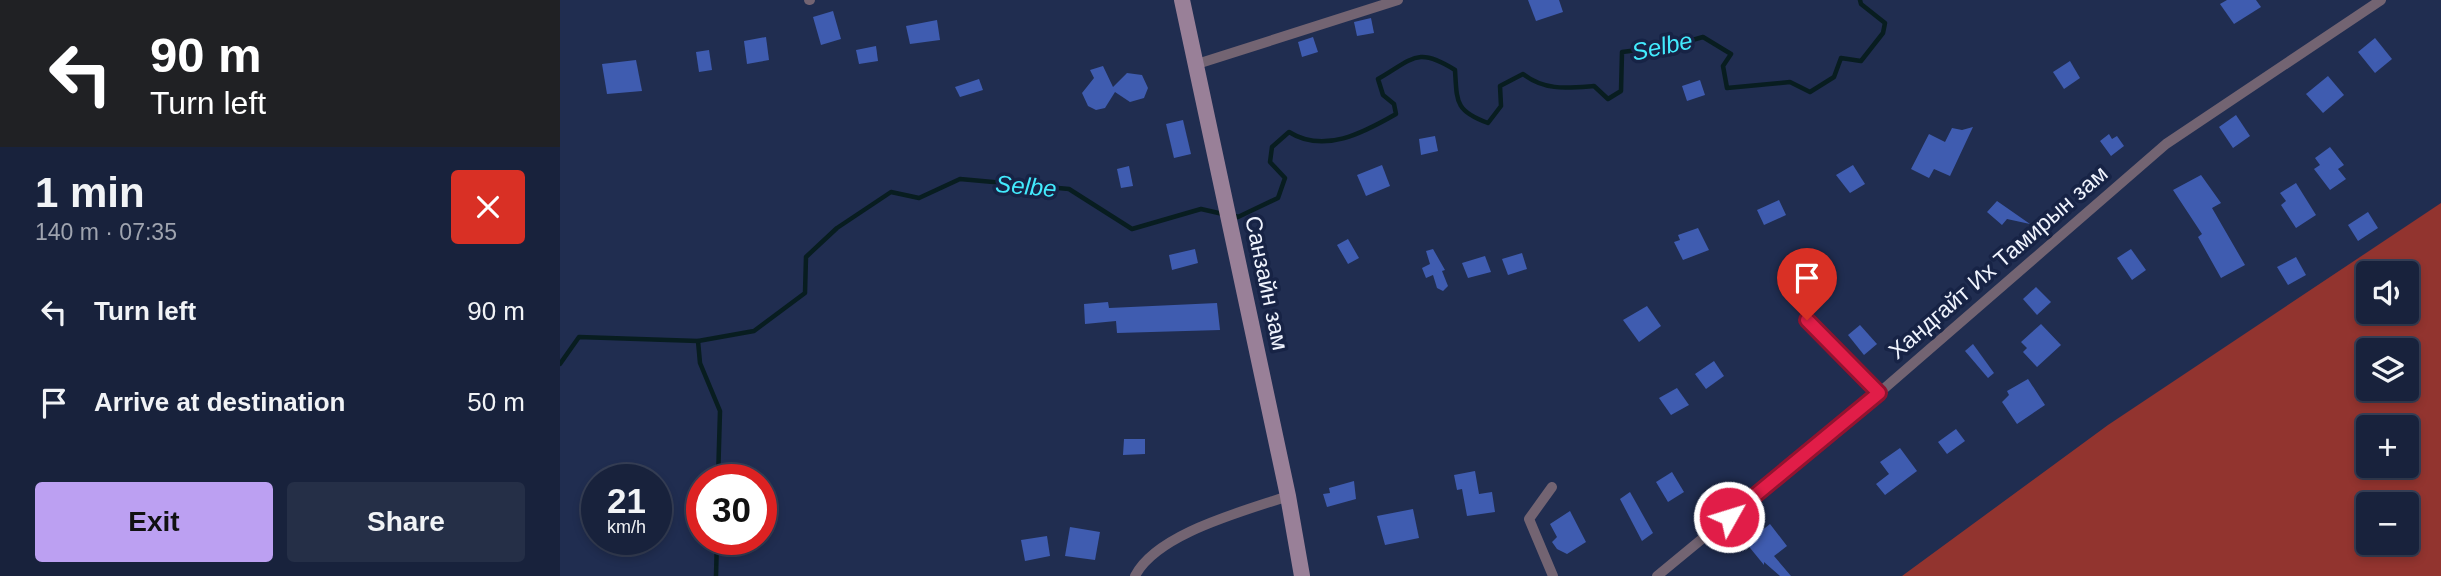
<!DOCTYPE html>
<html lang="en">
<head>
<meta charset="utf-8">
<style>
  body { margin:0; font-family:Helvetica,sans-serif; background:#252f47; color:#f1f3f6; height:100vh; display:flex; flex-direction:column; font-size:26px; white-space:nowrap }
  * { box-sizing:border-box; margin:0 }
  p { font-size:23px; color:#9fa4af }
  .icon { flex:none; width:38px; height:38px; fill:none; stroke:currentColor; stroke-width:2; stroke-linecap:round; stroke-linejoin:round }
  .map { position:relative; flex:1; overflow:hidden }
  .side { display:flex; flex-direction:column; background:#18223c; width:560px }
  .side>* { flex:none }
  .top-card { background:#202124; color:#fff; overflow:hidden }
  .buttons { position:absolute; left:1796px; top:261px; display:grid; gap:14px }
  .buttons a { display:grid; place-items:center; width:63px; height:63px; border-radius:7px; background:#18223c; box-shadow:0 4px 10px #0003,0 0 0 2px #363f56; font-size:35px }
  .speed { position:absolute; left:21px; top:464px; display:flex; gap:14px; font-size:35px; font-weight:700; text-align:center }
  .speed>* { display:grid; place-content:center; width:91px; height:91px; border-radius:50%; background:#18223c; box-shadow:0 4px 10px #0003,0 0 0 2px #363f56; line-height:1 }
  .speed small { font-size:18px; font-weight:400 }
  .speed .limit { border:10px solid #d22; background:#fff; color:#111 }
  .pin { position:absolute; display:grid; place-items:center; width:60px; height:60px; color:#fff; margin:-72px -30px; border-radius:50% 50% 50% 0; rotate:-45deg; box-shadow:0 0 7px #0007 }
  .pin .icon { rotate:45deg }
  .me { position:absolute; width:77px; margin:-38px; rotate:51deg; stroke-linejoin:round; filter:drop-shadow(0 0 5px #0008) }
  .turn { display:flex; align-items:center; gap:24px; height:147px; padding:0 35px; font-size:32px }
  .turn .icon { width:91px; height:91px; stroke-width:2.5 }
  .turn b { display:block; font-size:49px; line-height:60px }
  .round { display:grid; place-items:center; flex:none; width:74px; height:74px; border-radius:7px; background:#252f47 }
  .summary { display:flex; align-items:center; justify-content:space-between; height:119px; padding:0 35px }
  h1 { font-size:42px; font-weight:600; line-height:52px }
  .primary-button { display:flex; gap:14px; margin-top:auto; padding:14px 35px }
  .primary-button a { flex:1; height:80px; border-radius:7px; background:#bca0f2; color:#111; font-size:28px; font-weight:600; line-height:80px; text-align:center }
  .primary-button a+a { background:#252f47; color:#f1f3f6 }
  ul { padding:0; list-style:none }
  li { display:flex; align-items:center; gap:21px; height:91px; padding:0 35px }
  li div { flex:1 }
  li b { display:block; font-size:26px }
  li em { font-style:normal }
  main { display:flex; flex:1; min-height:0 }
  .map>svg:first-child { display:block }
</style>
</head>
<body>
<main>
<section class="side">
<div class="top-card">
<div class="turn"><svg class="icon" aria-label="left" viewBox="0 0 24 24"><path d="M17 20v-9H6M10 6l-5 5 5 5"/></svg><div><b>90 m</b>Turn left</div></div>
</div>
<div class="summary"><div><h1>1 min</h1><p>140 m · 07:35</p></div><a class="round" style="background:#d93025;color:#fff"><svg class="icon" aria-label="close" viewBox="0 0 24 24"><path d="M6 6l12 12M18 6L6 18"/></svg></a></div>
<ul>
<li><svg class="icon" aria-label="left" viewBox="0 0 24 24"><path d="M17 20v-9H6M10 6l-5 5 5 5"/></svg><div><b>Turn left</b></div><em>90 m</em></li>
<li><svg class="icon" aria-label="arrive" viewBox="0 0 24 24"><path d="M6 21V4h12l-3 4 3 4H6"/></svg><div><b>Arrive at destination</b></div><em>50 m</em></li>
</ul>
<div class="primary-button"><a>Exit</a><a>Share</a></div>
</section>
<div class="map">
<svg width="1881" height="576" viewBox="0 0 1881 576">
  <rect width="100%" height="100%" fill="#202d50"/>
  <path fill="#92342f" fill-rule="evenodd" d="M1881 203V576H1342L1548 425ZM1808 273H1846V312H1808ZM1808 350H1846V388H1808ZM1808 427H1846V466H1808ZM1808 504H1846V542H1808Z"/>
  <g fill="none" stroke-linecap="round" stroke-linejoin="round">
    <g stroke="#081d20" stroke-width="4.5">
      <path d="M672 215 678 217 718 198 725 178 710 162 712 147 729 132C764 154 803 133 836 114L834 104 823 95 818 79C853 59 857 46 895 70 897 102 895 111 928 123L941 106 940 86 963 74C985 91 1007 88 1034 86L1048 99 1061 91 1062 52 1111 46 1143 37 1171 54 1163 66 1167 88 1230 82 1250 92 1274 77 1281 58 1301 61 1323 33 1325 23 1301 4 1300 0"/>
      <path d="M138 341 140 363 160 411 158 480"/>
      <path d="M0 364 19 337 138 341 194 331 245 293 246 257 277 228 331 192 359 198 400 179 509 189 572 229 641 209 663 214"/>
      <path d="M156 576 157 539"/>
    </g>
  </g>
  <g fill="#3f5cb0">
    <path d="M968 0H999L1003 12 976 21Z"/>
    <path d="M1667 0H1696L1701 7 1674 24 1660 4Z"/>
    <path d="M273 11 281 39 261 45 253 17Z"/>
    <path d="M811 18 814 33 797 36 794 22Z"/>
    <path d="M377 20 380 40 350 44 346 26Z"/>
    <path d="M206 37 209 60 187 64 184 41Z"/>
    <path d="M753 37 758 52 742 57 738 42Z"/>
    <path d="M1815 38 1832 59 1815 73 1798 52Z"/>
    <path d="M316 46 318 61 299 64 296 50Z"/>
    <path d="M149 50 152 70 139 72 136 52Z"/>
    <path d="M76 60 82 91 47 94 42 64Z"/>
    <path d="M1510 61 1520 78 1504 89 1493 72Z"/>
    <path d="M543 66 553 87 567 73 582 75 588 88 584 98 570 102 555 92 545 108 536 110 528 106 522 93 534 78 530 70Z"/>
    <path d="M1768 76 1784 95 1763 113 1746 94Z"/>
    <path d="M419 79 423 90 400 97 395 87Z"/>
    <path d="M1140 80 1145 95 1127 101 1122 86Z"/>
    <path d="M1676 115 1690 136 1673 148 1659 127Z"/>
    <path d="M623 120 631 154 614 158 606 124Z"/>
    <path d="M1413 127 1390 176 1374 169 1369 178 1351 169 1369 134 1385 142 1392 128 1402 130Z"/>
    <path d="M1549 134 1552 139 1557 136 1564 146 1551 156 1540 141Z"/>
    <path d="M875 136 878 151 861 155 859 139Z"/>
    <path d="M1770 147 1784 165 1778 169 1786 179 1770 190 1754 169 1760 165 1755 158Z"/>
    <path d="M822 165 830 186 806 196 797 175Z"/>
    <path d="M1293 165 1305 184 1290 193 1276 175Z"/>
    <path d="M569 166 573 186 561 188 557 169Z"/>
    <path d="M1641 175 1661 203 1652 208 1685 265 1661 278 1638 237 1642 234 1613 190Z"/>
    <path d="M1736 183 1756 215 1736 228 1721 205 1726 201 1720 193Z"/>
    <path d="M1219 200 1226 215 1204 225 1197 210Z"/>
    <path d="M1437 201 1470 224 1447 219 1442 225 1427 212Z"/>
    <path d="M1808 212 1818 228 1798 241 1788 225Z"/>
    <path d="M1138 228 1149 250 1123 260 1114 242 1120 240 1118 235Z"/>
    <path d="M788 239 799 258 788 264 777 245Z"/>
    <path d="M635 249 638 263 612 270 609 255Z"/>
    <path d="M873 249 885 270 882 271 888 286 883 291 877 288 873 275 866 278 862 268 870 264 866 251Z"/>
    <path d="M1571 249 1586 270 1572 280 1557 258Z"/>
    <path d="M962 253 967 269 948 275 942 259Z"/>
    <path d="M925 256 931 272 908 278 902 263Z"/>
    <path d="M1736 257 1746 275 1728 285 1717 267Z"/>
    <path d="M1476 287 1491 302 1477 315 1463 299Z"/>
    <path d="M548 302 549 308 657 303 660 330 557 333 556 321 525 324 524 304Z"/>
    <path d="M1087 306 1101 326 1079 342 1063 320Z"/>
    <path d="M1481 324 1501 345 1477 367 1463 352 1467 348 1461 342Z"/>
    <path d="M1300 325 1317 344 1304 355 1288 335Z"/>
    <path d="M1413 344 1434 373 1428 378 1405 351Z"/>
    <path d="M1154 361 1164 376 1146 389 1135 374Z"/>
    <path d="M1468 379 1485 405 1457 424 1442 402 1449 395 1447 391Z"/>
    <path d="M1117 388 1129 405 1111 415 1099 398Z"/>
    <path d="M1396 429 1405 441 1387 454 1378 442Z"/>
    <path d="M564 439H585V454L563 455Z"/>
    <path d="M1340 448 1357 471 1325 495 1316 484 1329 474 1320 462Z"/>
    <path d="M915 471 919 494 932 492 935 512 907 516 902 489 897 490 894 475Z"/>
    <path d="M1112 472 1124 492 1108 502 1096 482Z"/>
    <path d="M794 481 796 499 767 507 763 494 770 493 769 488Z"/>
    <path d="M1070 492 1093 533 1082 541 1060 499Z"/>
    <path d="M853 509 859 538 825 545 817 516Z"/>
    <path d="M1010 511 1026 542 1007 554 997 549 992 542 997 537 990 524Z"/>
    <path d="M1210 524 1227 546 1214 556 1231 576H1220L1204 562V565L1186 543Z"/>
    <path d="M510 527 540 532 535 560 505 556Z"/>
    <path d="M487 536 490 556 465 561 461 540Z"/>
  </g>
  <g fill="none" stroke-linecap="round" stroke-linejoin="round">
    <g stroke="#736472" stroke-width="10">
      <path d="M249 0H250"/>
      <path d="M634 65 838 0"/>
      <path d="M1247 320 1319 393"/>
      <path d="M992 487 969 519 993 576"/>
      <path d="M575 576C597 533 685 511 728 496"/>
      <path d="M1097 576 1319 393 1606 144 1821 0"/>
    </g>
    <path stroke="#998098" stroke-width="16" d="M622 0 728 496 742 576"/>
  </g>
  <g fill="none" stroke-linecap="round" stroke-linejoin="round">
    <defs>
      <path id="route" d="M1169 517 1319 393 1247 320"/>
    </defs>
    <use href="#route" stroke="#92132f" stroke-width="18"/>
    <use href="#route" stroke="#e11d48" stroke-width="12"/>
  </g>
  <g text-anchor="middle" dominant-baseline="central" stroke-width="7" stroke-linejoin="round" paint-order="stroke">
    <g font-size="23" fill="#f0f4fe" stroke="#172345">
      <text transform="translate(1438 262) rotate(-41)">Хандгайт Их Тамирын зам</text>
      <text transform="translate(707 283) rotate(78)">Санзайн зам</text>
    </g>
    <g font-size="24" font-style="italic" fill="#43ebfe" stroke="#172345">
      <text transform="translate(1102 46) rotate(-12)">Selbe</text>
      <text transform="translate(466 186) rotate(5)">Selbe</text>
    </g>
  </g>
</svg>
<div class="buttons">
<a><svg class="icon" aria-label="sound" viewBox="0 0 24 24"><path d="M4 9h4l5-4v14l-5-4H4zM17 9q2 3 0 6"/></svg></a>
<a><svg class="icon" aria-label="layers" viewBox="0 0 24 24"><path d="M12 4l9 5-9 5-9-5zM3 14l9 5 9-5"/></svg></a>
<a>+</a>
<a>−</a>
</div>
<div class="speed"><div>21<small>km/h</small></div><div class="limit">30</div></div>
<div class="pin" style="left:1247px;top:320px;background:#d93025"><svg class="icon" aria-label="arrive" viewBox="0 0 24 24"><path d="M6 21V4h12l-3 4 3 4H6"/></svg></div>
<svg class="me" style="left:1169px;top:517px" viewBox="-20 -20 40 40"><circle r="17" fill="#e11d48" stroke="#fff" stroke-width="3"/><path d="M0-11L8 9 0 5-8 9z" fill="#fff"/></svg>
</div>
</main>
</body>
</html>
